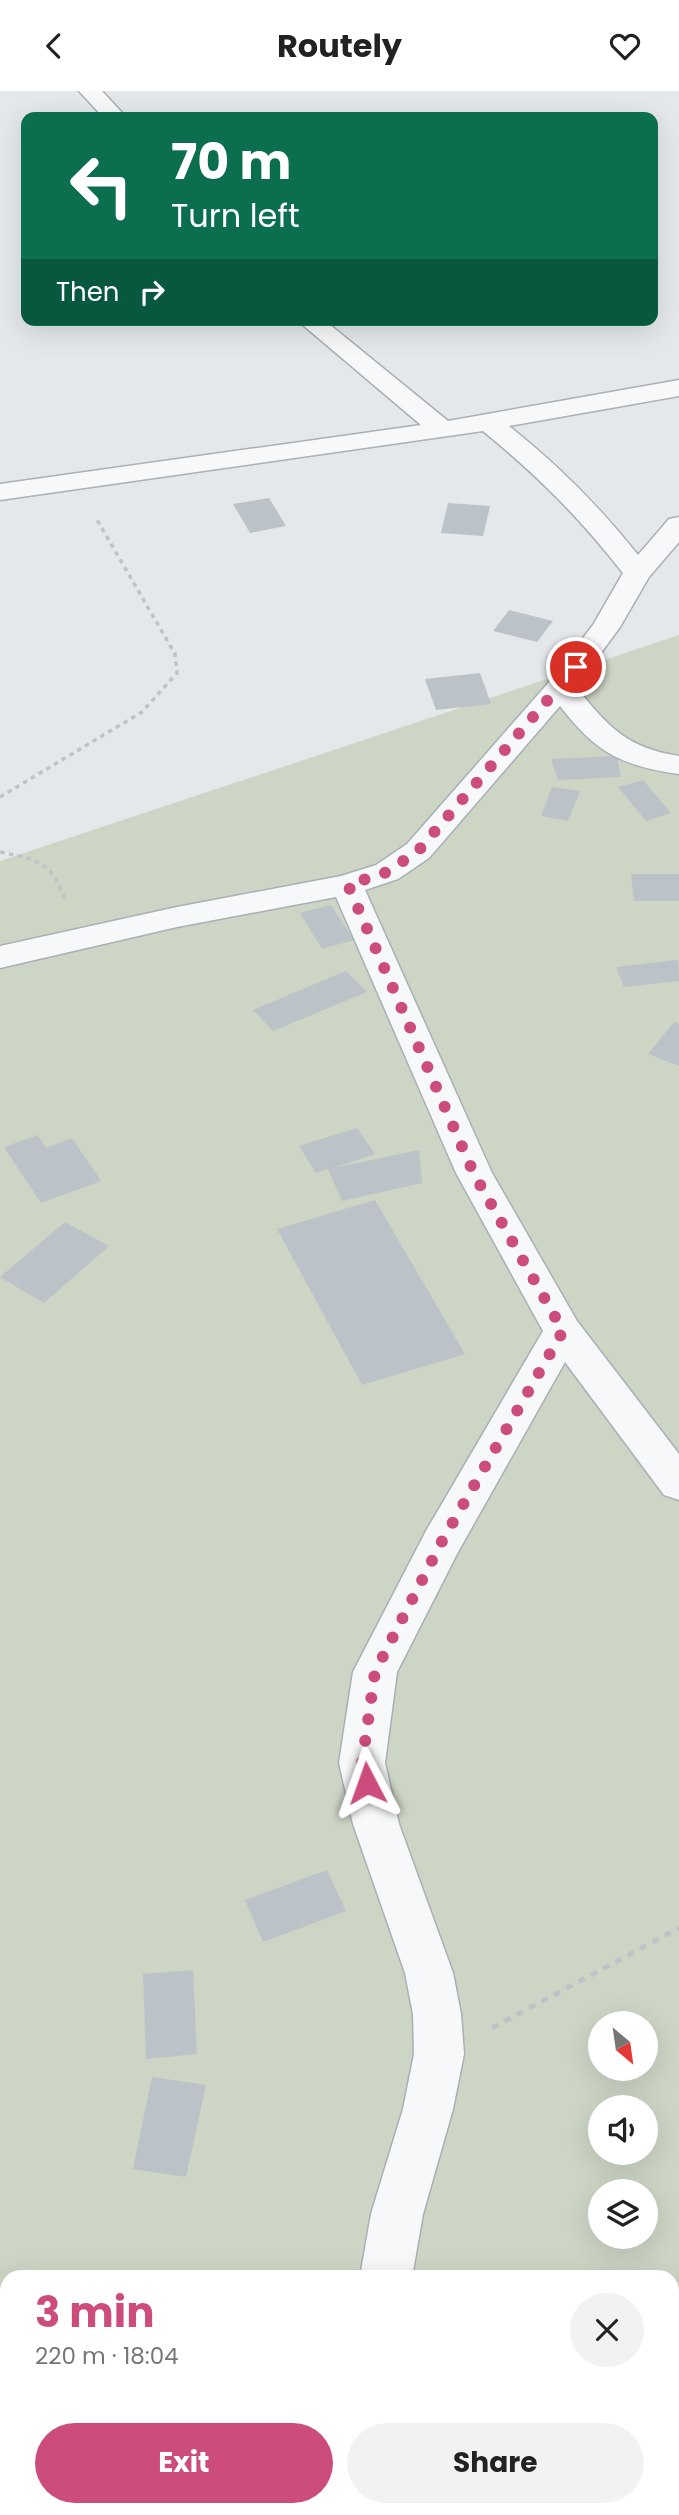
<!DOCTYPE html>
<html lang="en">
<head>
<meta charset="utf-8">
<style>
  body { margin:0; font-family:Poppins,sans-serif; background:#f2f2f2; color:#222; height:100vh; display:flex; flex-direction:column; font-size:26px; white-space:nowrap }
  * { box-sizing:border-box; margin:0 }
  p { font-size:23px; color:#767676 }
  .icon { flex:none; width:38px; height:38px; fill:none; stroke:currentColor; stroke-width:2; stroke-linecap:round; stroke-linejoin:round }
  .map { position:relative; flex:1; overflow:hidden }
  .drawer { position:absolute; left:0px; top:2179px; width:679px; height:247px; display:flex; flex-direction:column; background:#fff; border-radius:21px 21px 0 0; box-shadow:0 7px 28px #0002 }
  .drawer>* { flex:none }
  .guide { position:absolute; left:21px; top:21px; width:637px; height:214px; border-radius:14px; box-shadow:0 7px 28px #0002; background:#0b6e4f; color:#fff; overflow:hidden }
  .needle { width:46px; rotate:151deg }
  .controls { position:absolute; left:588px; top:1920px; display:grid; gap:14px }
  .controls a { display:grid; place-items:center; width:70px; height:70px; border-radius:50%; background:#fff; box-shadow:0 7px 28px #0002; font-size:35px }
  .pin { position:absolute; display:grid; place-items:center; width:60px; height:60px; color:#fff; margin:-30px; border:4px solid #fff; border-radius:50%; box-shadow:0 2px 7px #0007 }
  .me { position:absolute; width:77px; margin:-38px; rotate:356deg; stroke-linejoin:round; filter:drop-shadow(0 0 5px #0008) }
  .turn { display:flex; align-items:center; gap:24px; height:147px; padding:0 35px; font-size:32px }
  .turn .icon { width:91px; height:91px; stroke-width:2.5 }
  .turn b { display:block; font-size:49px; line-height:60px }
  .then { display:flex; align-items:center; height:66px; padding:0 35px; background:#0003; gap:14px; font-size:26px }
  .round { display:grid; place-items:center; flex:none; width:74px; height:74px; border-radius:37px; background:#f2f2f2 }
  .overview { display:flex; align-items:center; justify-content:space-between; height:119px; padding:0 35px }
  h1 { font-size:42px; font-weight:700; line-height:52px; color:#cc4d7d }
  .primary-button { display:flex; gap:14px; margin-top:auto; padding:14px 35px }
  .primary-button a { flex:1; height:80px; border-radius:42px; background:#cc4d7d; color:#fff; font-size:28px; font-weight:700; line-height:80px; text-align:center }
  .primary-button a+a { background:#f2f2f2; color:#222 }
  header { display:flex; justify-content:space-between; align-items:center; height:91px; padding:0 35px; background:#fff; font-size:32px; font-weight:700 }
  .map>svg:first-child { display:block }
</style>
</head>
<body>
<header><svg class="icon" aria-label="back" viewBox="0 0 24 24"><path d="M15 5l-7 7 7 7"/></svg>Routely<svg class="icon" aria-label="heart" viewBox="0 0 24 24"><path d="M12 20l-8-8c-3-5 5-10 8-4 3-6 11-1 8 4z"/></svg></header>
<div class="map">
<svg width="679" height="2424" viewBox="0 0 679 2424">
  <rect width="100%" height="100%" fill="#e4e8eb"/>
  <path fill="#cdd5c5" fill-rule="evenodd" d="M679 544V2424H0V770ZM600 1932H646V1978H600ZM600 2016H646V2062H600ZM600 2100H646V2146H600ZM7 2186H672V2418H7Z"/>
  <g fill="#bbc3c8">
    <path d="M269 407 286 435 250 442 233 413Z"/>
    <path d="M448 412 490 415 483 445 441 442Z"/>
    <path d="M509 519 553 530 537 551 493 540Z"/>
    <path d="M480 582 491 613 436 619 425 588Z"/>
    <path d="M617 665 621 686 558 689 551 668Z"/>
    <path d="M643 689 671 722 646 730 618 696Z"/>
    <path d="M552 696 580 700 568 730 541 725Z"/>
    <path d="M631 783H679V810H634Z"/>
    <path d="M331 814 354 849 322 858 300 822Z"/>
    <path d="M678 869 679 890 624 896 616 876Z"/>
    <path d="M346 880 367 901 273 940 253 919Z"/>
    <path d="M674 931 679 933V975L648 963Z"/>
    <path d="M357 1037 375 1063 333 1077 419 1059 422 1092 342 1110 328 1078 316 1082 299 1055Z"/>
    <path d="M38 1044 46 1057 72 1047 101 1090 41 1112 4 1056Z"/>
    <path d="M375 1109 465 1263 362 1294 277 1138Z"/>
    <path d="M65 1131 109 1155 44 1212 0 1186Z"/>
    <path d="M327 1779 346 1820 263 1851 245 1809Z"/>
    <path d="M193 1879 197 1963 146 1968 143 1883Z"/>
    <path d="M152 1986 206 1994 186 2086 133 2078Z"/>
    <path d="M679 2248V2282L672 2269V2252Z"/>
  </g>
  <g fill="none" stroke-linecap="round" stroke-linejoin="round">
    <defs>
      <g id="minor">
        <path d="M79 0H102L126 26H103Z"/>
        <path d="M297 229H324L448 330 679 289V305L509 335C558 374 599 415 638 464L669 428 679 426V451L649 486 620 536 576 596C608 636 627 657 679 665V683C622 675 596 662 560 615L429 767 398 788 365 799 492 1082 577 1230 679 1363V1409L664 1404 565 1271 458 1461 397 1581 385 1672 399 1733 453 1882 461 1923 464 1963 453 2018 423 2123 412 2186H360L371 2123 403 2018 414 1963 413 1923 405 1882 353 1733 339 1672 353 1581 426 1440 543 1240 456 1082 336 806 177 836 0 877V855L177 816 341 785 376 774 407 753 550 590 593 534 623 482C577 424 540 387 483 340L0 409V393L421 334Z"/>
        <rect x="319" y="2418" width="56" height="6"/>
      </g>
    </defs>
    <use href="#minor" stroke="#a9b0b5" stroke-width="3"/>
    <g stroke="#bec3c7" stroke-width="3.5" stroke-dasharray="4.5 4.5" stroke-linecap="butt">
      <path d="M0 706 142 621 177 582 175 563 96 427"/>
      <path d="M0 761C37 768 52 771 65 809"/>
    </g>
    <path stroke="#bec3c7" stroke-width="5" stroke-dasharray="7 7" stroke-linecap="butt" d="M492 1937 679 1837"/>
    <use href="#minor" fill="#f7f8fa" fill-rule="evenodd"/>
  </g>
  <g fill="none" stroke-linecap="round" stroke-linejoin="round">
    <path stroke="#cc4d7d" stroke-width="12" stroke-dasharray="0 21.6" d="M367 1692 362 1672 375 1581 441 1452 563 1240 474 1083 348 794 387 781 418 760 576 576"/>
  </g>
</svg>
<div class="controls">
<a><svg class="needle" viewBox="-14 -14 28 28"><path d="M0-13l5 13h-10z" fill="#e53935"/><path d="M0 13l5-13h-10z" fill="#767676"/></svg></a>
<a><svg class="icon" aria-label="sound" viewBox="0 0 24 24"><path d="M4 9h4l5-4v14l-5-4H4zM17 9q2 3 0 6"/></svg></a>
<a><svg class="icon" aria-label="layers" viewBox="0 0 24 24"><path d="M12 4l9 5-9 5-9-5zM3 14l9 5 9-5"/></svg></a>
</div>
<div class="pin" style="left:576px;top:576px;background:#d93025"><svg class="icon" aria-label="arrive" viewBox="0 0 24 24"><path d="M6 21V4h12l-3 4 3 4H6"/></svg></div>
<svg class="me" style="left:367px;top:1692px" viewBox="-20 -20 40 40"><path d="M0-17L14 15 0 8-14 15z" fill="#cc4d7d" stroke="#fff" stroke-width="4"/></svg>
<div class="guide">
<div class="turn"><svg class="icon" aria-label="left" viewBox="0 0 24 24"><path d="M17 20v-9H6M10 6l-5 5 5 5"/></svg><div><b>70 m</b>Turn left</div></div>
<div class="then">Then<svg class="icon" aria-label="right" viewBox="0 0 24 24"><path d="M7 20v-9h11M14 6l5 5-5 5"/></svg></div>
</div>
<section class="drawer">
<div class="overview"><div><h1>3 min</h1><p>220 m · 18:04</p></div><a class="round"><svg class="icon" aria-label="close" viewBox="0 0 24 24"><path d="M6 6l12 12M18 6L6 18"/></svg></a></div>
<div class="primary-button"><a>Exit</a><a>Share</a></div>
</section>
</div>
</body>
</html>
